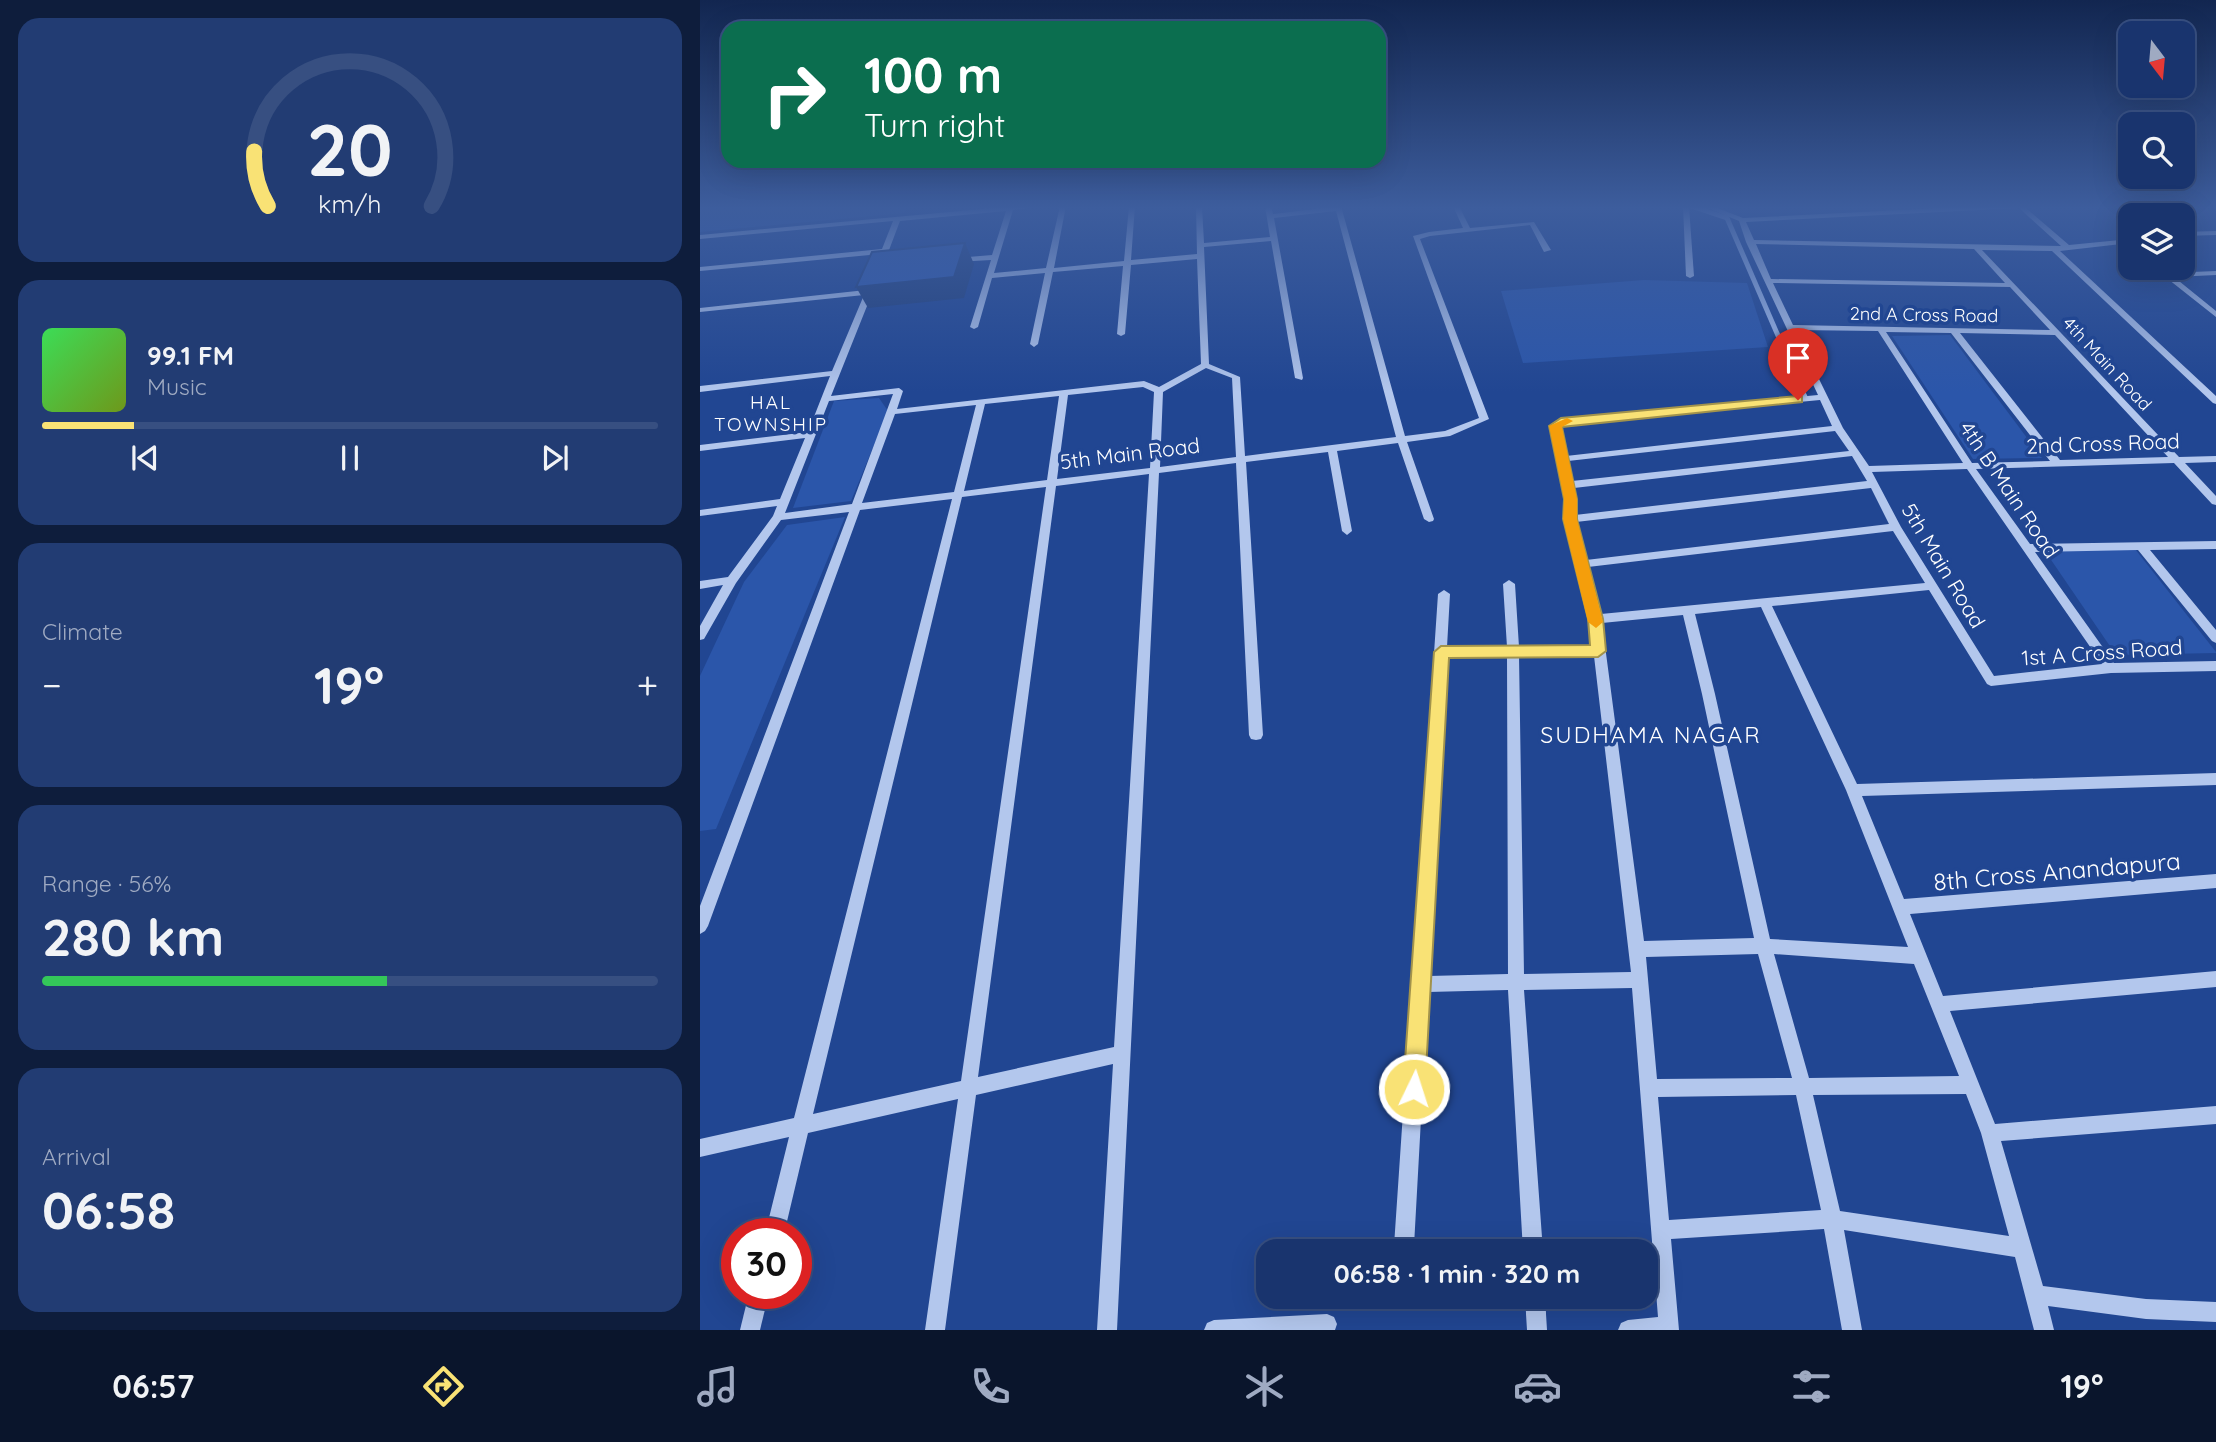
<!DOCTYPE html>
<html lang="en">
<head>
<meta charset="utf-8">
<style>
  :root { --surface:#19346e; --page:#223c73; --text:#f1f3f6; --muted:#9faac2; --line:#374f81; --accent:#f9e275 }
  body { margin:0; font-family:Quicksand,sans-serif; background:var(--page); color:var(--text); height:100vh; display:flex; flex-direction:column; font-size:26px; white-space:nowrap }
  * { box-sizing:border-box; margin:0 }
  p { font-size:23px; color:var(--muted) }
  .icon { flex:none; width:38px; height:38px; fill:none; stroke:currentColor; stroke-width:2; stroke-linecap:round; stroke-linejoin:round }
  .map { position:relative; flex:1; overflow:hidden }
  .panel { display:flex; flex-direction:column; gap:18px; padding:18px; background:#0e1d3c; width:700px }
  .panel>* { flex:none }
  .banner { position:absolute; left:21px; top:21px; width:665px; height:147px; border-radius:21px; box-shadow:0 7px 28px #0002,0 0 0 2px var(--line); background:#0b6e4f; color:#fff; overflow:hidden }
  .needle { width:46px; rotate:164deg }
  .tools { position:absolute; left:1418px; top:21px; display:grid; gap:14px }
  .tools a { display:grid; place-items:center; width:77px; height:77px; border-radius:14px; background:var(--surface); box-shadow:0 7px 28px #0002,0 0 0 2px var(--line); font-size:35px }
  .speed { position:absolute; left:21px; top:1218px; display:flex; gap:14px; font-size:35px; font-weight:700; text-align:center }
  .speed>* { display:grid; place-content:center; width:91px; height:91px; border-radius:50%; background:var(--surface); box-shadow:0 7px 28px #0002,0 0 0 2px var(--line); line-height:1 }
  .speed .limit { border:10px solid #d22; background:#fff; color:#111 }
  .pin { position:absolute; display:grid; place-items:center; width:60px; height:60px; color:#fff; margin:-72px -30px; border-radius:50% 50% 50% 0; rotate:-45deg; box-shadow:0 0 7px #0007 }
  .pin .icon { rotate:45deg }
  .me { position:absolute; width:77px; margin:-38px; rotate:4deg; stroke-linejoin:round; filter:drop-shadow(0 0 5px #0008) }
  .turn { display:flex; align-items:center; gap:24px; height:147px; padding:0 28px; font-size:32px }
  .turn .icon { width:91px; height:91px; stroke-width:2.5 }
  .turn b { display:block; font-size:49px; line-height:60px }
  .big { font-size:52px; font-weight:700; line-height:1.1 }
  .panel .tile { flex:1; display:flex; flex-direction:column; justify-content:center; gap:10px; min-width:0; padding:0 24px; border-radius:21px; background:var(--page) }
  .panel .dial { align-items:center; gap:0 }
  .dial svg { height:182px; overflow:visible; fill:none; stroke:var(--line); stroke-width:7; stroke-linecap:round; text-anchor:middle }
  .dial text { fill:var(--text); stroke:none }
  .song { display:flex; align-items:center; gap:21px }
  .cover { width:84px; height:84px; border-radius:10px; background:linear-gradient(135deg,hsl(130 70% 55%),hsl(80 70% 35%)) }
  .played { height:7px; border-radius:4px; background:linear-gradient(90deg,var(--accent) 15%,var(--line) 15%) }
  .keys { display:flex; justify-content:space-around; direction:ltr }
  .heat { display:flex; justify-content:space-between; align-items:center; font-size:38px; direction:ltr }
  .charge { height:10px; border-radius:5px; background:linear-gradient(90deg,#34c759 56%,var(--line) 0) }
  .trip { position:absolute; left:556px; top:1239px; width:402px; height:70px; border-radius:21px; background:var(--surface); box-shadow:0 7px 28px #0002,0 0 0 2px var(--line); font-weight:700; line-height:70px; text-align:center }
  .tabs { display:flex; height:112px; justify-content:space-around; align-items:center; background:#0a152c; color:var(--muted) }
  .tabs .icon { width:49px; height:49px }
  .tabs .selected { color:var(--accent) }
  .tabs b { font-size:32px; color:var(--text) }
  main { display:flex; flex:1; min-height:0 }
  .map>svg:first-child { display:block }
  .green { fill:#2b56aa }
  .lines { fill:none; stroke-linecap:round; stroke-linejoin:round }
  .stream-far1 { stroke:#a7c0ee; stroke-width:5 }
  .stream { stroke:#a7c0ee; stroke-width:6 }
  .minor { fill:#b3c7ed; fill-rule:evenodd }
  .shaded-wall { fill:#22407a }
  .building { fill:#315baf; stroke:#22407a; stroke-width:2 }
  .route { fill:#f9e275; stroke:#a2934c; stroke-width:2 }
  .slow { fill:#f59e0b }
  .labels { text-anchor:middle; stroke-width:7; stroke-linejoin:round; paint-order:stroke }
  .far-street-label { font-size:18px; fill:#fff; stroke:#214692 }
  .far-neighbourhood-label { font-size:19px; letter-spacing:2px; fill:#fff; stroke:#214692 }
  .street-label { font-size:21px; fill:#fff; stroke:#214692 }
  .neighbourhood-label { font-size:23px; letter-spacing:2px; fill:#fff; stroke:#214692 }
  .near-street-label { font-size:24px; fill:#fff; stroke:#214692 }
</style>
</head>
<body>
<main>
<section class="panel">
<div class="tile dial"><svg viewBox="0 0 100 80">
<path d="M14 69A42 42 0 1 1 86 69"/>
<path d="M14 69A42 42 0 0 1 8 45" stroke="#f9e275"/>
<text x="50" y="56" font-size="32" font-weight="700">20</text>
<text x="50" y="72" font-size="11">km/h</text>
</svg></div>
<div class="tile">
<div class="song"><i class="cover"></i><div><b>99.1 FM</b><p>Music</p></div></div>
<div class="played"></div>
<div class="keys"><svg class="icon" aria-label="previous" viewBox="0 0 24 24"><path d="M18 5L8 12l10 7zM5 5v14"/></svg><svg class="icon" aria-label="pause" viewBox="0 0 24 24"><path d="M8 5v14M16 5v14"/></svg><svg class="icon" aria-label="next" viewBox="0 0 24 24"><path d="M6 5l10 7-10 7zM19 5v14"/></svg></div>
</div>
<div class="tile"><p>Climate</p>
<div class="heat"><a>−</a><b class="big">19°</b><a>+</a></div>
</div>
<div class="tile"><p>Range · 56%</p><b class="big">280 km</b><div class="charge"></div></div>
<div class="tile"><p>Arrival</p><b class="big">06:58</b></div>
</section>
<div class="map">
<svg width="1516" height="1330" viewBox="0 0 1516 1330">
  <rect width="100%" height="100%" fill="#214692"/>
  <g class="green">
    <polygon points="0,206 208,206 204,213 0,232"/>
    <polygon points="944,280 1047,283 1068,347 823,363 801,291"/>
    <polygon points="1250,335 1342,458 1273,459 1192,336"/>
    <polygon points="179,398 188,411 151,501 93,508 134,401"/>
    <polygon points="145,517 16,829 0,831 0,676 44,582 87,525"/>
    <polygon points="1435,549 1516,652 1516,653 1416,655 1345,551"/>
  </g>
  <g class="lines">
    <polyline class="stream-far1" points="991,206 1027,218 1099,384"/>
    <polyline class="stream" points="1098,383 1105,398"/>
    <g class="minor">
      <path d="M315,206H342L313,210L294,273L346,268L360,206H366L354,268L424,261L429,206H435L431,260L497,254L496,206H502L504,243L570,237L565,206H571L573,214L641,206L705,436L745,431L779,418L713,236L729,232L763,228L753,206H759L770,228L834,222L851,250L844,252L830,225L730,236L720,239L789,419L750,436L707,442L734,519L733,521L729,522L724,519L698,443L637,451L652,531L647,535L642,531L628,452L546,462L563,735L561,739L556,740L551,739L549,735L536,463L459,473L417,1330H397L413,1064L276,1095L245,1330H225L258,1099L108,1133L84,1234H65L89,1137L0,1157V1139L94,1118L252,499L160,510L8,926L5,931L0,934V906L149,512L81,520L36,583L4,639L0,640V626L23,585L0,589V581L28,577L73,516L77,506L0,516V510L80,499L105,438L0,451V445L108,432L130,376L0,392V386L132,371L164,295L0,312V308L166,290L168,284H174L175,286L131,396L199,388L203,391L197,409L444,381L459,387L501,364L497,259L431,265L425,334L421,336L417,334L423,266L353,272L338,344L334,347L330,344L345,273L292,278L278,327L274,329L270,327L291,260L256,262L252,260L256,258L292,255L306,211L200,221L183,266L179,268L175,266L180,254L0,271V267L182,249L193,221L0,239V235ZM636,211L696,437L545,456L540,377L509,364L504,247L571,241L595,378L602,380L603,378L574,218ZM506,368L532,378L536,457L460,467L463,392ZM443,387L454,392L450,468L357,479L368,395ZM193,394L152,504L85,513L129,401ZM359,396L347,480L264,491L285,404ZM276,405L254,492L162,503L195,414ZM449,474L414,1047L278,1077L356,486ZM346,487L261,1081L113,1114L262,497Z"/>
      <polygon points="983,206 989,206 994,276 990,278 986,276"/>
      <path d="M1003,206H1012L1043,218L1281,206H1328L1326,208L1369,245L1430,239V243L1360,251L1516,396V404L1513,403L1352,251L1282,250L1479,457L1516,456V462L1485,463L1516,496V505L1512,504L1474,463L1276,469L1330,544L1516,541V549L1450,550L1516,630V643L1512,641L1438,550L1335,552L1414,663L1516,661V671L1411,673L1291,686L1287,684L1229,590L1072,606L1157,784L1516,773V785L1162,796L1204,899L1516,874V888L1210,914L1243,996L1516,971V987L1250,1011L1295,1124L1516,1106V1124L1301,1141L1343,1286L1446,1299L1516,1302V1322L1446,1319L1348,1306L1354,1330H1334L1315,1257L1144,1230L1162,1330H1142L1124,1229L971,1239L979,1330H918L921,1323L928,1320L958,1317L932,988L824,990L843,1251H823L808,990L728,992L714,1246L711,1251H697L694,1246L738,594L744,590L750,594L747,647H807L803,584L809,580L815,584L819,647L893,646L890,619L865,519L866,499L850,426L861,419L1118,395L1046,242L1039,221ZM1319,208L1361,246L1054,240L1046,222ZM1056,244L1274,249L1305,283L1071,279ZM1073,283L1310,287L1350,330L1093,325ZM1095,330L1178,331L1263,463L1169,466L1143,428ZM1186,332L1251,333L1350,461L1272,463ZM1260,333L1355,335L1468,457L1360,460ZM1120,400L1132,426L866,456L860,427L863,425ZM1135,431L1149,451L872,481L868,461ZM1152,456L1167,481L875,515L876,499L874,488ZM1267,469L1402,664L1294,676L1201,527L1172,472ZM1171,488L1189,524L886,560L876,522ZM1193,531L1225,583L901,614L888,567ZM1061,607L1146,790L1208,947L1070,939L1015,694L995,614ZM983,615L1002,694L1054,938L944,941L902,623ZM807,656L808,974L729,976L746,657ZM819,656H894L931,972L824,974ZM1058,954L1092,1078L957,1079L946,957ZM1074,954L1214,964L1259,1076L1109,1078ZM1266,1094L1281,1133L1309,1236L1140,1211L1113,1095ZM1096,1095L1121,1210L969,1220L958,1097Z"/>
      <polygon points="1516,231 1516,235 1482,236 1482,232"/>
      <polygon points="1454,268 1462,268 1468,273 1516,271 1516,275 1474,277 1516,311 1516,317"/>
      <polygon points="49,1293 69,1293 60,1330 40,1330"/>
      <polygon points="825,1297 845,1297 847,1330 827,1330"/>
      <polygon points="627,1314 634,1317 637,1324 635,1330 504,1330 507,1323 514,1320"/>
    </g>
  </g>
  <polygon class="shaded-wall" points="265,243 274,264 264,298 168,308 156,287"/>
  <polygon class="building" points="265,243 254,277 156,287 172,252"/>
  <linearGradient id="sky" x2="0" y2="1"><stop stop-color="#122650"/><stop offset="0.53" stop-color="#3d5d9d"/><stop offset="1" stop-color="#3d5d9d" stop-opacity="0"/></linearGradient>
  <rect width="1516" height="392" fill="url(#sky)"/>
  <polygon class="route" points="1098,396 1102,397 1102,402 862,427 877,499 877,519 903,619 906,651 898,657 749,658 725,1089 722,1097 714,1100 706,1097 703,1089 734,652 741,646 890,645 888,619 863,519 864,499 849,426 861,418"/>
  <polygon class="slow" points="867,418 873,421 862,427 877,499 877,519 903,622 896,628 888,622 863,519 864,499 849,426"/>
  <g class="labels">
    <g class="far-street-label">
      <text transform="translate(1224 315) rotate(1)" y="6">2nd A Cross Road</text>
      <text transform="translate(1407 364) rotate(47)" y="6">4th Main Road</text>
    </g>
    <g class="far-neighbourhood-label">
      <text x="71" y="409">HAL<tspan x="71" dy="22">TOWNSHIP</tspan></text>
    </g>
    <g class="street-label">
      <text transform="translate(1403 444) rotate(-2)" y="7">2nd Cross Road</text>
      <text transform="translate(430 454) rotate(-7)" y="7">5th Main Road</text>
      <text transform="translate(1309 490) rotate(56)" y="7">4th B Main Road</text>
      <text transform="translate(1243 566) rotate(59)" y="7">5th Main Road</text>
      <text transform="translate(1402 653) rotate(-4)" y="7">1st A Cross Road</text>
    </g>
    <g class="neighbourhood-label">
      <text x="951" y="743">SUDHAMA NAGAR</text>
    </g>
    <g class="near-street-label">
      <text transform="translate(1357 872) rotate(-5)" y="8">8th Cross Anandapura</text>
    </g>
  </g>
</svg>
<div class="tools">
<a><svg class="needle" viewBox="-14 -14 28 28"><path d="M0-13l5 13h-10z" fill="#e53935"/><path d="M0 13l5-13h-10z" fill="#9faac2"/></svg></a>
<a><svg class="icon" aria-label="search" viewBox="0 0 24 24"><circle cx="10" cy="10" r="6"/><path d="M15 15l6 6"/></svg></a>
<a><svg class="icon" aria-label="layers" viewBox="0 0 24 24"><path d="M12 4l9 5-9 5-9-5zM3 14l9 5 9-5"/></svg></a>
</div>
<div class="speed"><div class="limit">30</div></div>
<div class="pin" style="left:1098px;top:400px;background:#d93025"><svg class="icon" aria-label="arrive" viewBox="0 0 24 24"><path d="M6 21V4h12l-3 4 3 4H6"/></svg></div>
<svg class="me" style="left:714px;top:1089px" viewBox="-20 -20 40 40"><circle r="17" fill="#f9e275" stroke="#fff" stroke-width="3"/><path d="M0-11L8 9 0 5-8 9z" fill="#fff"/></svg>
<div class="trip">06:58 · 1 min · 320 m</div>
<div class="banner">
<div class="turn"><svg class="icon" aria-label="right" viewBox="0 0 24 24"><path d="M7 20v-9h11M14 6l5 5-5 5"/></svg><div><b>100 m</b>Turn right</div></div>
</div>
</div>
</main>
<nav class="tabs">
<b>06:57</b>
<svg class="icon selected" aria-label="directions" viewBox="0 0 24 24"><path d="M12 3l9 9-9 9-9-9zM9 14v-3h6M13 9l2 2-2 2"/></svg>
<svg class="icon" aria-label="music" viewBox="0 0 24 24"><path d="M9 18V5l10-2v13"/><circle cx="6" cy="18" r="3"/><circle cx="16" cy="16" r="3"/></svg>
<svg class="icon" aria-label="phone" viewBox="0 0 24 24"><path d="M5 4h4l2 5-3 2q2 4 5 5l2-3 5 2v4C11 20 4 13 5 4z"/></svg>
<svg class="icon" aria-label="climate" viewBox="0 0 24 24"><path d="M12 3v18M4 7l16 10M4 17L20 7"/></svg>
<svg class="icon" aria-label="car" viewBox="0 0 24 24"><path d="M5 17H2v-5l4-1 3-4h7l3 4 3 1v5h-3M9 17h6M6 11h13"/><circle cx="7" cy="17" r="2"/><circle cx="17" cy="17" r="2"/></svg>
<svg class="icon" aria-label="filters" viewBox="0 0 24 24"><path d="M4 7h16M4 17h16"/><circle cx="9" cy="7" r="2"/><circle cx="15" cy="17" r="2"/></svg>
<b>19°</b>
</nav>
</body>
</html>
